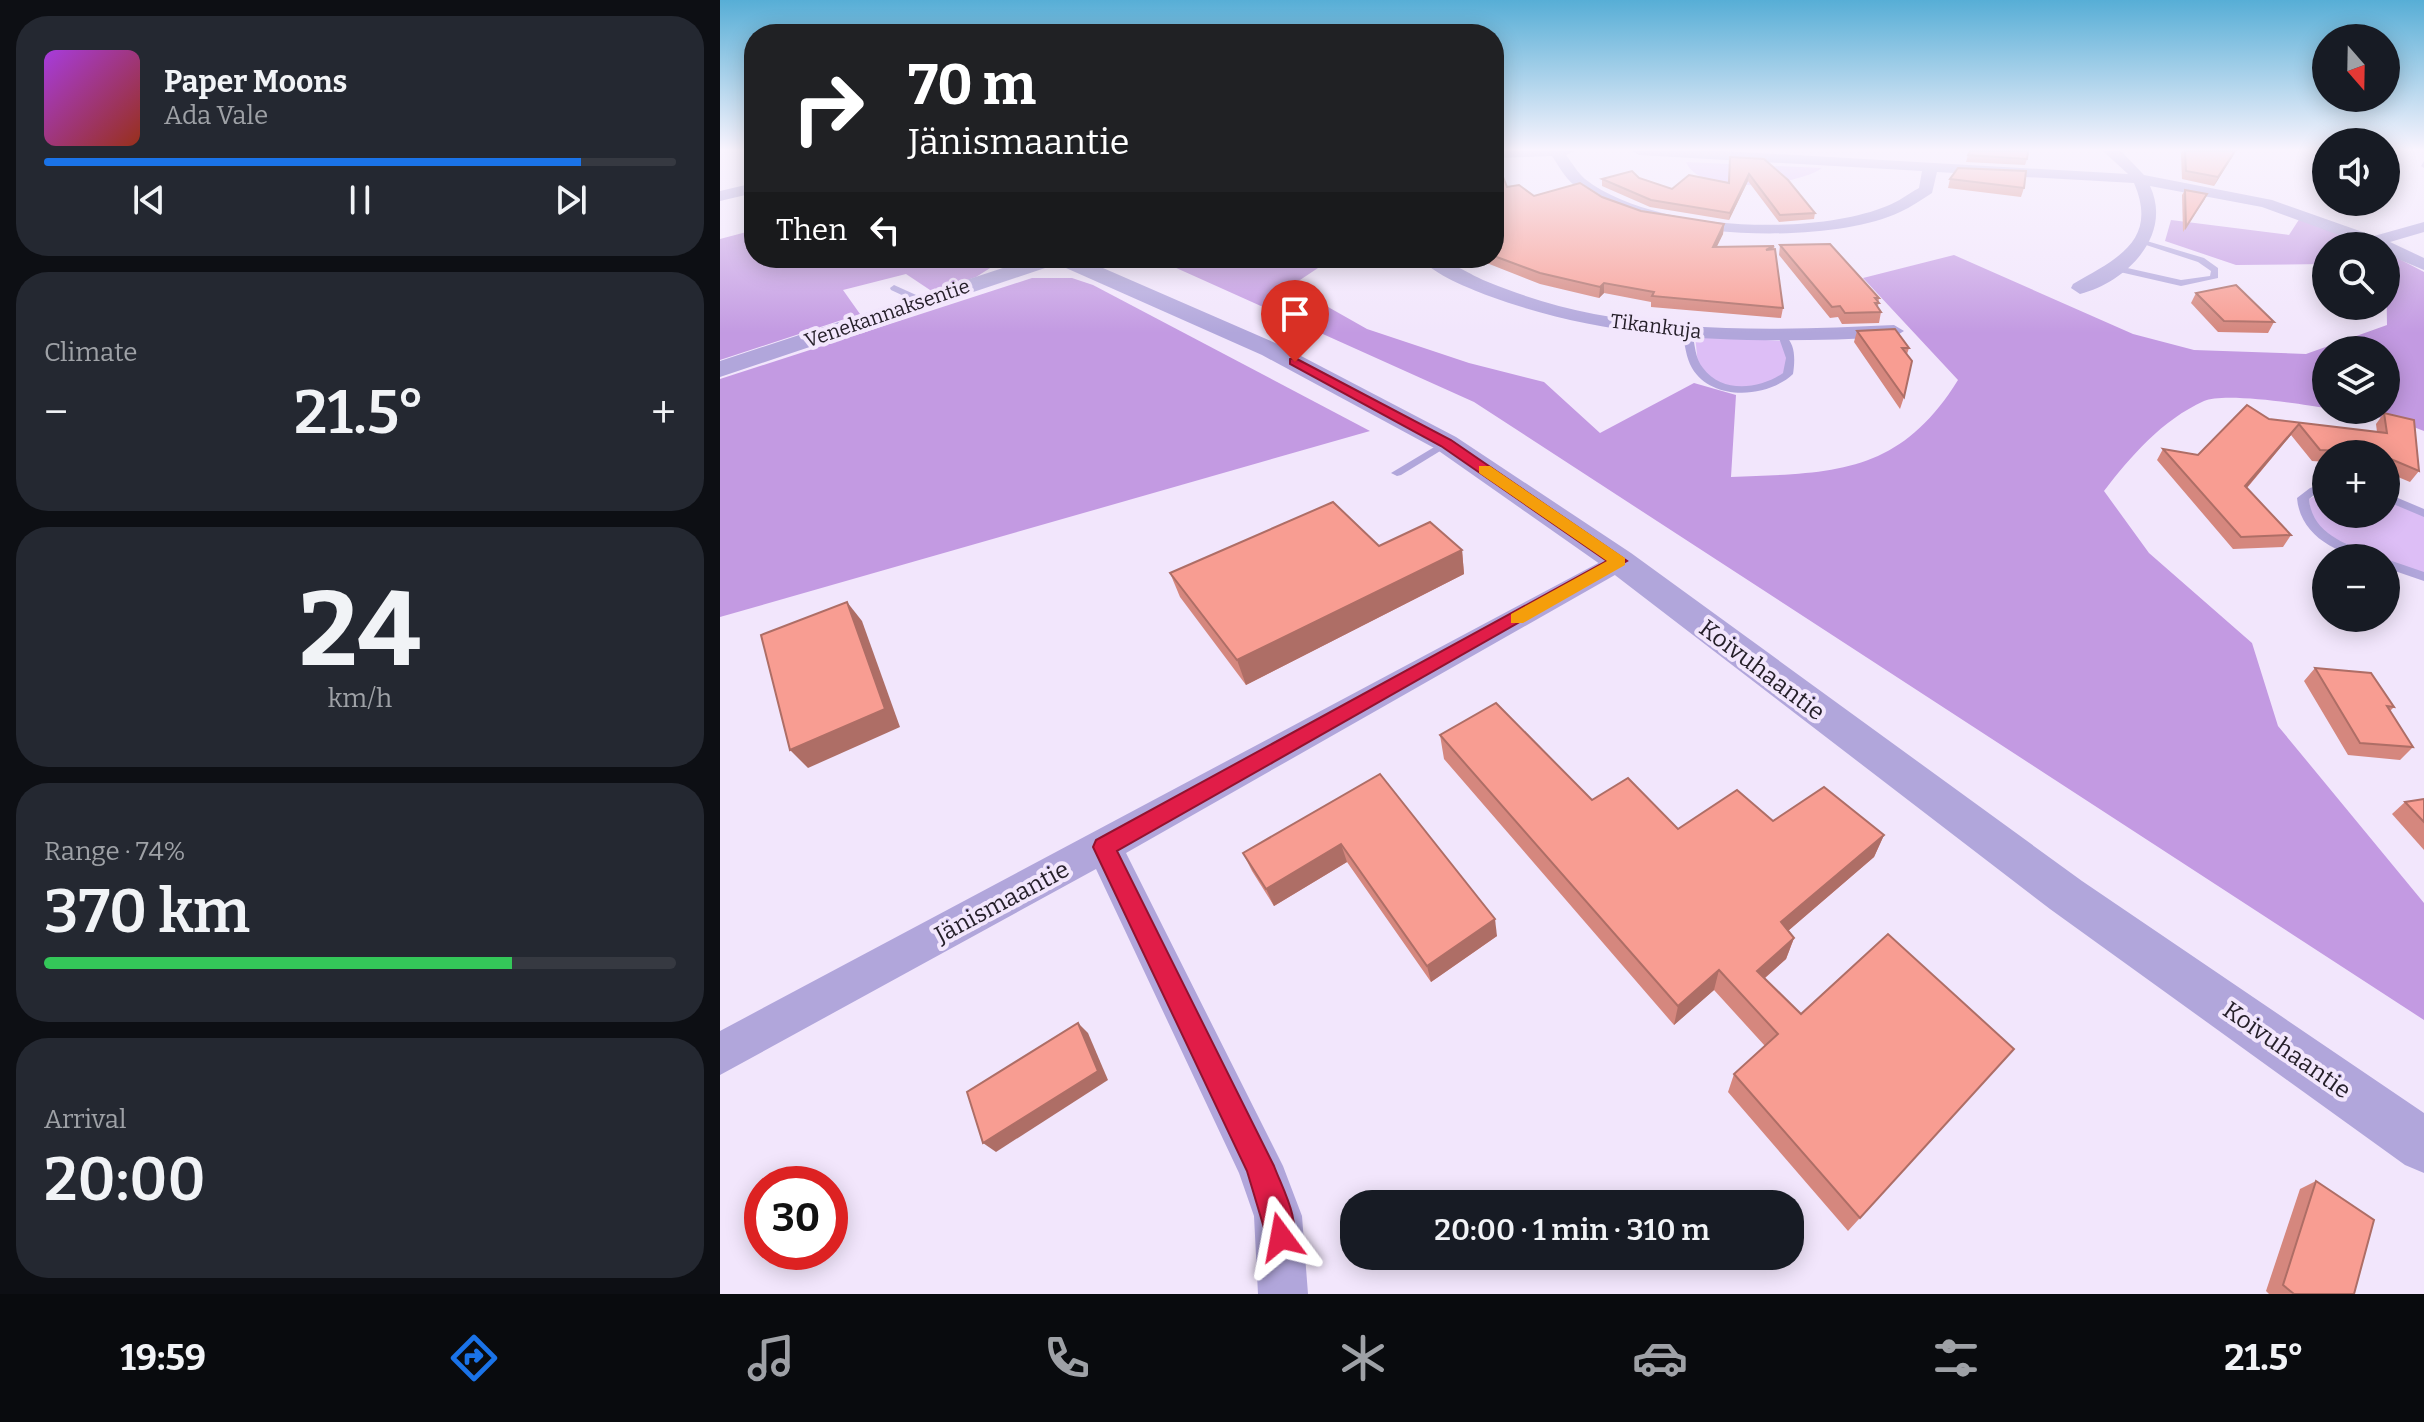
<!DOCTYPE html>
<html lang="en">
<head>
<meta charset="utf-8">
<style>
  :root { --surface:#171b24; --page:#242831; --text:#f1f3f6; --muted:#9ea1a6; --line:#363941; --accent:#1a73e8 }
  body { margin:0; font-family:Bitter,serif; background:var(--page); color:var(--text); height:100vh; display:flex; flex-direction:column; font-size:30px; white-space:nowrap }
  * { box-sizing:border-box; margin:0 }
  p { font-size:26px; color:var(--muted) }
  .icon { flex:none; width:44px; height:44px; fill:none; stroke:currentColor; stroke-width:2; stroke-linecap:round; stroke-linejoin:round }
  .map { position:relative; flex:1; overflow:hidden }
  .details { display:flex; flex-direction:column; gap:16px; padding:16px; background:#0d0f14; width:720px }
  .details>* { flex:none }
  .guide { position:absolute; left:24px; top:24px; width:760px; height:244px; border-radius:32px; box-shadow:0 4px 20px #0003; background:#202124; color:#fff; overflow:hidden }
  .needle { width:52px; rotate:160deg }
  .fabs { position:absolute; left:1592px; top:24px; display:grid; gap:16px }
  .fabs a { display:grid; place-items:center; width:88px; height:88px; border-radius:50%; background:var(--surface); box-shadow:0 4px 20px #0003; font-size:40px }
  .speed { position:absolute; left:24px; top:1166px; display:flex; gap:16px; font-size:40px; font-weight:700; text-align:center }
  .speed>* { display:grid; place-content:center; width:104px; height:104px; border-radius:50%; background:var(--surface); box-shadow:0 4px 20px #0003; line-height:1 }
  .speed .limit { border:12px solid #d22; background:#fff; color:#111 }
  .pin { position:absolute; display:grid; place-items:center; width:68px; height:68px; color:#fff; margin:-82px -34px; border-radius:50% 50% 50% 0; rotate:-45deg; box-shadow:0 0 8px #0007 }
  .pin .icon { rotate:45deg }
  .me { position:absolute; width:88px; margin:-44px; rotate:347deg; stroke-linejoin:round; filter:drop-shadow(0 0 6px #0008) }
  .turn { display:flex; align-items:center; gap:28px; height:168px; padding:0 32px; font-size:36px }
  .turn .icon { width:104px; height:104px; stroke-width:2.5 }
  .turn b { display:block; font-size:56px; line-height:68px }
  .then { display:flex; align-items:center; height:76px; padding:0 32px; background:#0003; gap:16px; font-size:30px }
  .big { font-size:60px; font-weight:600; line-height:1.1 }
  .details .card { flex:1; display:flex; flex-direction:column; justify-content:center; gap:12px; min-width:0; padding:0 28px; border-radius:32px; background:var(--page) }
  .details .dial { align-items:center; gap:0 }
  .dial b { font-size:104px; line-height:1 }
  .song { display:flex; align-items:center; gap:24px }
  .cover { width:96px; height:96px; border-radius:12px; background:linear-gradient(135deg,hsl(280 70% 55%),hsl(10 70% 35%)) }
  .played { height:8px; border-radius:4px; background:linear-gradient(90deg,var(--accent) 85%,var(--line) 85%) }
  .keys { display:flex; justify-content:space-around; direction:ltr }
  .heat { display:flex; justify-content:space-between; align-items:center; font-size:44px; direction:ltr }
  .charge { height:12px; border-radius:6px; background:linear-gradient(90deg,#34c759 74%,var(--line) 0) }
  .trip { position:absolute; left:620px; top:1190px; width:464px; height:80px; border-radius:32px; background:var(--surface); box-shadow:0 4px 20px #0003; font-weight:600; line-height:80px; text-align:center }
  .menu { display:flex; height:128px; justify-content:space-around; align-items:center; background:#090b0e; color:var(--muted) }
  .menu .icon { width:56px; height:56px }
  .menu .active { color:var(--accent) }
  .menu b { font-size:36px; color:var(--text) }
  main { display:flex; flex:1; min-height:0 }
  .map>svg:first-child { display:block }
  .green { fill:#ddbef6 }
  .forest { fill:#c39ae2 }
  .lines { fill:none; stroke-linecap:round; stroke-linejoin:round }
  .service { fill:#b1a6db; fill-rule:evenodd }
  .minor { fill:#b1a6db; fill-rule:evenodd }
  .tertiary { fill:#b1a6db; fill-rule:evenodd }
  .wall { fill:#d5877e }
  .shaded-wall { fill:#ae6e66 }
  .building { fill:#f89d92; stroke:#ae6e66; stroke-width:2 }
  .route { fill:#e11d48; stroke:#92132f; stroke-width:2 }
  .slow { fill:#f59e0b }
  .labels { text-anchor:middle; stroke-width:8; stroke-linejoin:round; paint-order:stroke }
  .far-street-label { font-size:20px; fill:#251f29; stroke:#f2e6fc }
  .street-label { font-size:24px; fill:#251f29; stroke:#f2e6fc }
</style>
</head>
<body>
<main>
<section class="details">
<div class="card">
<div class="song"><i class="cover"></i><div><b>Paper Moons</b><p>Ada Vale</p></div></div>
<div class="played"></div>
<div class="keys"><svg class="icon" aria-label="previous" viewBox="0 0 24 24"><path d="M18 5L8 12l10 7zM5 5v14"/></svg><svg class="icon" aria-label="pause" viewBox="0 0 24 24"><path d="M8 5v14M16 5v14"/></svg><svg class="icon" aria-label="next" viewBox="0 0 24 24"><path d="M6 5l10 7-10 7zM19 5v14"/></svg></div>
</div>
<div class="card"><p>Climate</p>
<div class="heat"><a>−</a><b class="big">21.5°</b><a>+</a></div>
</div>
<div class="card dial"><b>24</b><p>km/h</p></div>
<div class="card"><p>Range · 74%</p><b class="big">370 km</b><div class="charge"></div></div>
<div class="card"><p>Arrival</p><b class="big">20:00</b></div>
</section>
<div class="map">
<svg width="1704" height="1294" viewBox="0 0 1704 1294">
  <rect width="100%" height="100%" fill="#f2e6fc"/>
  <g class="green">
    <path d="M966,162L1102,168C1077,186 980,197 966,162Z"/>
    <path d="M975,335L1061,341L1069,365C1058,387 1020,394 999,382C991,379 985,371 978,365Z"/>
    <polygon points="1606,491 1606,514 1666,514 1666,499 1704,515 1704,575 1629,547 1605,533 1592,521 1589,499"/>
  </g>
  <g class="forest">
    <polygon points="1580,218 1654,246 1606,246 1606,264 1516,265 1445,241 1451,220 1569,235"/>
    <polygon points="34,230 34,258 286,258 256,277 213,292 186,274 123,290 140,314 0,360 0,239"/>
    <path d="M1666,252L1704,272V431L1678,421L1618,410H1666V350H1606V408C1582,404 1504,392 1484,401C1442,420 1411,456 1384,491L1429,553L1532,643L1558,726L1704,903V1020L754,402L434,258H601L607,262L571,286L647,329L749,363L824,382L880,433L974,383L1016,395L1011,477C1113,473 1179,475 1238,380L1143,278L1234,255L1413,334L1474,350L1586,354L1667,325Z"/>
    <polygon points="312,278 352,278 373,285 650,431 0,617 0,379"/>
  </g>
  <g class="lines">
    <g class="service">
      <polygon points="1704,161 1704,168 1701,166"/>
      <polygon points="1420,239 1484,258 1498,268 1498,278 1461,286 1391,270 1390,268 1394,265 1461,280 1490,276 1491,271 1478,262 1420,243"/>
      <polygon points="174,285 205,299 206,301 199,303 171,290 170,288"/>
      <path d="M967,329L972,332C975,344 975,359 983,368C1002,394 1040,389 1063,373L1066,358L1059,338L1064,335C1076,343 1075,361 1073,374C1048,398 992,402 972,368C966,358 965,344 962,332Z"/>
      <polygon points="726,440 730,441 730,445 681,475 677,476 671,473"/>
      <path d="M1606,483V491L1598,492L1589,499C1592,534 1627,545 1655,555L1657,558C1622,558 1580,537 1577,498L1590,488Z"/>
      <polygon points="1666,493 1704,509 1704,517 1666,501"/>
      <polygon points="1666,559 1704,572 1704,581 1666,568"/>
    </g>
    <g class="minor">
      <path d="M774,151H855L846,155C852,163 858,173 865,179C931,231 1092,237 1167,206C1178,202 1188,194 1199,188L1202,171L919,155L912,151H1005L1408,174L1383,151H1401L1424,175L1552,200L1654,236L1704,222V232L1670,242L1704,258V270L1666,254V246H1649L1542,207L1430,186C1453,235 1407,282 1360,294L1351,288L1353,284C1396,259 1439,241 1414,183L1217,172L1212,193C1201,200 1191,207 1180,212C1106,247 917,240 854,185C845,178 838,165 832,156L774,158Z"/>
      <polygon points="34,183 34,193 0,201 0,191"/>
      <path d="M700,258C730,258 741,271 768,282C802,296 838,307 874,314C972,333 1074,330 1174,325L1184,331L1174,337C1037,344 900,344 769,296C748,288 715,275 700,258Z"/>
      <polygon points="899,552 909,555 913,561 909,567 406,853 563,1166 582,1216 588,1294 538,1294 534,1216 519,1173 376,869 0,1075 0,1031"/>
    </g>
    <polygon class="tertiary" points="313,258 360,258 560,345 736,437 911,553 1362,881 1704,1113 1704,1173 1685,1165 1330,909 887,569 716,449 542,355 337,264 0,377 0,361"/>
  </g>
  <g class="wall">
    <polygon points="1462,151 1515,151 1494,186 1462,179 1461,154"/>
    <polygon points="1248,155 1307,159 1305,165 1246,162"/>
    <polygon points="1010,157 1095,213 1094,219 1059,222 1028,181 1009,220 930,207 882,186 882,179 919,178 952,189 1008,183"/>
    <polygon points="774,170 787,187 814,196 882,197 921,211 1004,224 1003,234 996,247 1054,246 1063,308 1061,318 931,307 931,302 884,293 879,298 820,284 754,258 774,258"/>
    <polygon points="1230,179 1304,188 1301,197 1228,188"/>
    <polygon points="1465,190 1485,199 1463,232 1462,195"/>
    <polygon points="1060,245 1159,298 1158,307 1161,312 1159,323 1122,324 1118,317 1110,318 1059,255"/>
    <polygon points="1476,293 1554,322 1548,333 1498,332 1471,303"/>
    <polygon points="1137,331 1189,348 1187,354 1184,397 1180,409 1134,342"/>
    <polygon points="1664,413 1699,471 1690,482 1666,472 1666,454 1606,454 1606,462 1592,461 1571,435 1527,488 1571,535 1563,547 1513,549 1437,460 1443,449 1478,455 1549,419 1657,432 1656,424"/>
    <polygon points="742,550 744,574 526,685 460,597 450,573"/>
    <polygon points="1595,668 1674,707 1670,711 1693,747 1680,760 1628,755 1584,681"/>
    <polygon points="720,735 872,800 958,829 1053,821 1164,835 1154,857 1068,931 1074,938 1066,959 1044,979 1081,1014 1294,1049 1128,1231 1008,1092 1014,1074 1045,1046 994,990 954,1025 724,759"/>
    <polygon points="660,774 777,936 711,982 627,862 554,906 532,871 523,853"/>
    <polygon points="1704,799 1704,850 1672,814 1685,802"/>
    <polygon points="1596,1181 1634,1294 1549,1294 1546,1291 1580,1189"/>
  </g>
  <g class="shaded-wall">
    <polygon points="1515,151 1513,156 1494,186 1498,177"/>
    <polygon points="1029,174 1028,181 1009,220 1010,213"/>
    <polygon points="1004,224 1003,234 992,257 993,247"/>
    <polygon points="884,283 884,293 879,298 880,287"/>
    <polygon points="1579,424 1571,435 1518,498 1525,486"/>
    <polygon points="742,550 744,574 526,685 517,660"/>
    <polygon points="127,602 142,621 180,727 88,768 70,750"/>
    <polygon points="1164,835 1154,857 1054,943 1061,922"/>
    <polygon points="621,844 627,862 554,906 546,889"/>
    <polygon points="775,919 777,936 711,982 707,966"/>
    <polygon points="1074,938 1066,959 1030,991 1037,971"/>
    <polygon points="999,970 994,990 954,1025 958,1006"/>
    <polygon points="358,1023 368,1033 388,1080 276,1152 263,1143"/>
  </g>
  <g class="building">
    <polygon points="1250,151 1308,151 1307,159 1248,155"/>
    <polygon points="1465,151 1515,151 1498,177 1466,171"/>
    <polygon points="1010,157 1044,159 1068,180 1095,213 1060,215 1029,174 1010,213 931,200 882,179 912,171 919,178 952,189 969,175 1009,183"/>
    <polygon points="1238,168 1306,171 1304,188 1230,179"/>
    <polygon points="780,169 787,187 799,185 814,196 860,183 882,197 921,211 1004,224 993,247 1054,246 1046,250 1055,249 1063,308 932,296 934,292 884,283 880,287 820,273 774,256 774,170"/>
    <polygon points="1465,190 1487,194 1466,227"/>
    <polygon points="1110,244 1159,298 1155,298 1159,303 1155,303 1161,312 1125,313 1120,306 1112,307 1060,245"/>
    <polygon points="1516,285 1554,322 1504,321 1476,293"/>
    <polygon points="1175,329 1189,348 1182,348 1192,361 1184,397 1137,331"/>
    <polygon points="1527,405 1549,419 1667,433 1664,413 1694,420 1699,471 1666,457 1666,454 1658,454 1637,445 1643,452 1600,450 1579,424 1525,486 1571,535 1521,537 1443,449 1478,455"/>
    <polygon points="613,502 659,546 710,522 742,550 517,660 450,573"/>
    <polygon points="127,602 165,709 70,750 41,635"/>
    <polygon points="1595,668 1651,673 1674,707 1667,706 1693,747 1640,743"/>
    <polygon points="776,703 872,800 908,778 958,829 1017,790 1053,821 1104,787 1164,835 1061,922 1074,938 1037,971 1081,1014 1168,934 1294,1049 1140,1218 1014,1074 1058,1034 999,970 958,1006 720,735"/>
    <polygon points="660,774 775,919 707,966 621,844 546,889 523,853"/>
    <polygon points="1704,799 1704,822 1685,802"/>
    <polygon points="358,1023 378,1071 263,1143 247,1092"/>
    <polygon points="1596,1181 1654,1220 1634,1294 1574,1294 1563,1285"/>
  </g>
  <linearGradient id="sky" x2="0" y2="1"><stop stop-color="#57aed6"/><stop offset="0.45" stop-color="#f9f4fe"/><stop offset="1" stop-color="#f9f4fe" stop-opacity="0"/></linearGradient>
  <rect width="1704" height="333" fill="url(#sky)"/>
  <path class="route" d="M575,358L731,440L907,561L397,851L554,1166C563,1190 582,1222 571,1248L561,1252L550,1248L527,1171L373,847L376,840L887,561L721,446L570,364V359Z"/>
  <polygon class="slow" points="759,466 770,466 905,558 905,565 803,623 791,623 791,614 887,561 759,473"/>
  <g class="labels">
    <g class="far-street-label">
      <text transform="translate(167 313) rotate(-19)" y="7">Venekannaksentie</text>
      <text transform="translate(936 326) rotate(7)" y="7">Tikankuja</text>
    </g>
    <g class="street-label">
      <text transform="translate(1042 670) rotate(37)" y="8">Koivuhaantie</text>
      <text transform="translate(282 902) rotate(-28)" y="8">Jänismaantie</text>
      <text transform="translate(1567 1050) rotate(35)" y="8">Koivuhaantie</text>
    </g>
  </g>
</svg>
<div class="fabs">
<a><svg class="needle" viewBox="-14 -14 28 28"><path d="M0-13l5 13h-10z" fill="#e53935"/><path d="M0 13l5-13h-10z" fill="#9ea1a6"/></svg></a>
<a><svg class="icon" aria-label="sound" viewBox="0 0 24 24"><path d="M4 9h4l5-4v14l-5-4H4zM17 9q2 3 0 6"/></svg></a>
<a><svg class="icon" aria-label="search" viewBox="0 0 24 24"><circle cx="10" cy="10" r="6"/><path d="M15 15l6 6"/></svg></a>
<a><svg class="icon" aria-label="layers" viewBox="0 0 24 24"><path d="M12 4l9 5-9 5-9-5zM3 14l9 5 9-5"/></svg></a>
<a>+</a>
<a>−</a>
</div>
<div class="speed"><div class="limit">30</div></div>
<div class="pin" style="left:575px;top:362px;background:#d93025"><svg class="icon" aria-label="arrive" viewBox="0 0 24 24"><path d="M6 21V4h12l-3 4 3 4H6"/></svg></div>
<svg class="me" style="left:561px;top:1237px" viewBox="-20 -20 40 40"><path d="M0-17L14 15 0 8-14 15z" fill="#e11d48" stroke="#fff" stroke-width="4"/></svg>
<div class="trip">20:00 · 1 min · 310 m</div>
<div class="guide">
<div class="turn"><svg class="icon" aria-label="right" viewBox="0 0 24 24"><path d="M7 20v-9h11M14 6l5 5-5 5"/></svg><div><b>70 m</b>Jänismaantie</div></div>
<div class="then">Then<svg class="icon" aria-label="left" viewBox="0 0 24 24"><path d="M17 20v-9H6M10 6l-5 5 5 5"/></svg></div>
</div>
</div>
</main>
<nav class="menu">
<b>19:59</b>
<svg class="icon active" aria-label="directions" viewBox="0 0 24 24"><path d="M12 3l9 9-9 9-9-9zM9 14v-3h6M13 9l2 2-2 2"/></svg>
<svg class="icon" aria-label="music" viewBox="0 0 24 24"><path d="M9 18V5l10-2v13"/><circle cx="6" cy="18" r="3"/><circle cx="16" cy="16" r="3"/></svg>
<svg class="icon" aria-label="phone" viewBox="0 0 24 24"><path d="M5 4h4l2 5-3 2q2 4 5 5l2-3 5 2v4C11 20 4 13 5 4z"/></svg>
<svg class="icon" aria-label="climate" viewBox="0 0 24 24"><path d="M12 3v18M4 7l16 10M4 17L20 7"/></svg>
<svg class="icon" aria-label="car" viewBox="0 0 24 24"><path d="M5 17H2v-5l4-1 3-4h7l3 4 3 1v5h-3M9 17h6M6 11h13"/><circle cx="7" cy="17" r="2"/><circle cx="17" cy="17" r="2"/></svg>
<svg class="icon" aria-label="filters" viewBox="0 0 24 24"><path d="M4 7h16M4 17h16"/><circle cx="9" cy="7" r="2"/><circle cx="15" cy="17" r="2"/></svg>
<b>21.5°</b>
</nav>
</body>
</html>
